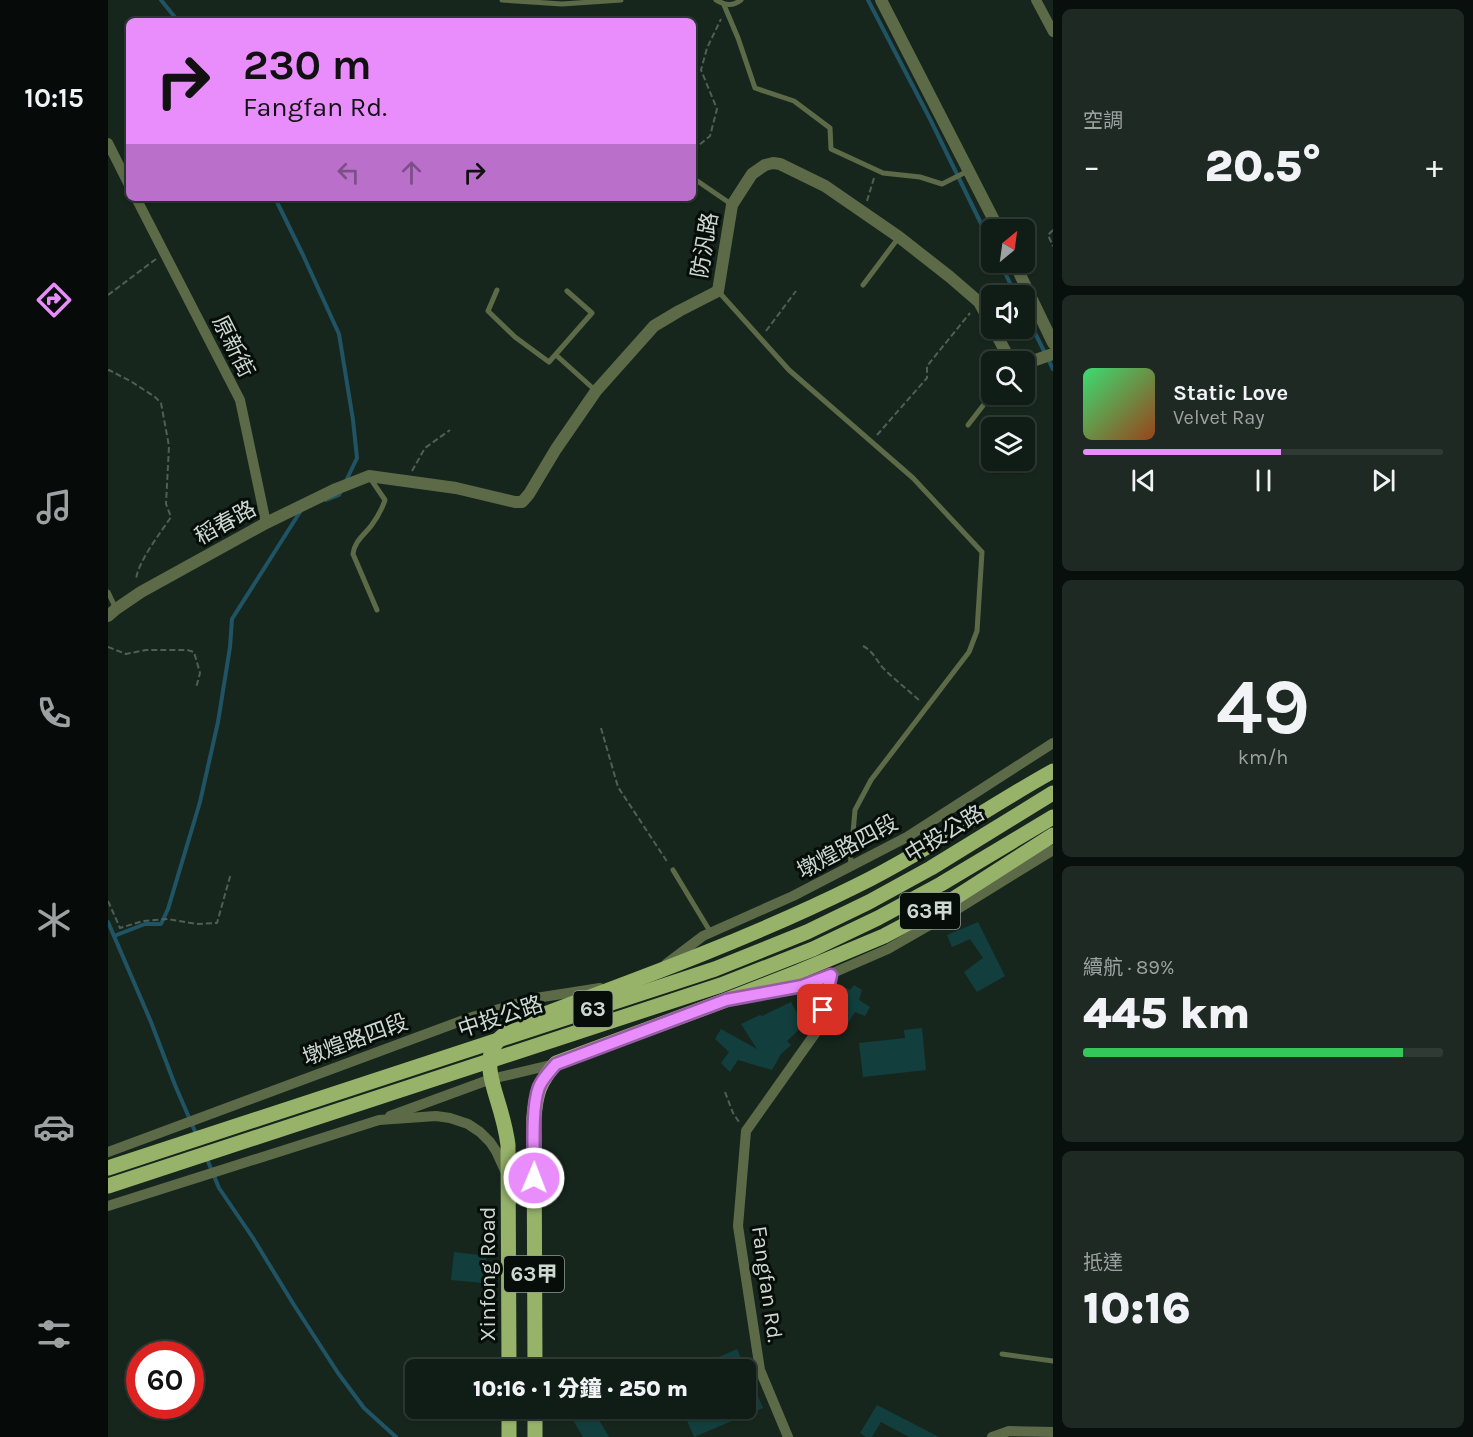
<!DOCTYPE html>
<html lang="zh-TW">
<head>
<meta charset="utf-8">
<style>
  :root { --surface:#101c16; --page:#1e2923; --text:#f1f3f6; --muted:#9ca1a1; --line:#303a35; --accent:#e98dfd }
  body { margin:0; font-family:Karla,"Noto Sans TC",sans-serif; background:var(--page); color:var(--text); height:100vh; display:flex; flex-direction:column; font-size:22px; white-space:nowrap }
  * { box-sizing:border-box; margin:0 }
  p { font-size:20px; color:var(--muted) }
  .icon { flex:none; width:33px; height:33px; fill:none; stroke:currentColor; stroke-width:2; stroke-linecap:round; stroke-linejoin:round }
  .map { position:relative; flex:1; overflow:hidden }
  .panel { display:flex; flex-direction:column; gap:9px; padding:9px; background:#090f0c; width:420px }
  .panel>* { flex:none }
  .top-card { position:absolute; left:18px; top:18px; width:570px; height:183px; border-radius:9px; box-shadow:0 2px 4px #0004,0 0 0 2px var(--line); background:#e98dfd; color:#111; overflow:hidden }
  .needle { width:39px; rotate:29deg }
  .controls { position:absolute; left:873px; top:219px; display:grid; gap:12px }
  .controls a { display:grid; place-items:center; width:54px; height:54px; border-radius:9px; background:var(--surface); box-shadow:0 2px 4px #0004,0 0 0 2px var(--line); font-size:30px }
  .speed { position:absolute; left:18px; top:1341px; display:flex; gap:12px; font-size:30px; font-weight:700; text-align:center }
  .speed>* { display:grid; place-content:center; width:78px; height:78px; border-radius:50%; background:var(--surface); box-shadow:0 2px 4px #0004,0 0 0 2px var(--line); line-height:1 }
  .speed .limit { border:9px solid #d22; background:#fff; color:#111 }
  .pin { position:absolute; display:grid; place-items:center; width:51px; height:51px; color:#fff; margin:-26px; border-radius:12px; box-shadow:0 3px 9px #0006 }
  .me { position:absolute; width:66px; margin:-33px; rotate:1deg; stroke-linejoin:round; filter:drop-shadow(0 0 4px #0008) }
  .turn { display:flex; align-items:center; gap:21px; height:126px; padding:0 18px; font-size:27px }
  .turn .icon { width:78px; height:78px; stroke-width:2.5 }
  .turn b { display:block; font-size:42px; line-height:51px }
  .lanes { display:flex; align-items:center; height:57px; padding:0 18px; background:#0003; justify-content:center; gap:30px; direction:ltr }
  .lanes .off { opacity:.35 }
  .big { font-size:45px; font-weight:800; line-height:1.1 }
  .panel .tile { flex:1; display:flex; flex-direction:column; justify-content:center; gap:9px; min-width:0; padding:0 21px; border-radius:9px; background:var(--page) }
  .panel .dial { align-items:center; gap:0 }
  .dial b { font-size:78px; line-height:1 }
  .song { display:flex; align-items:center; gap:18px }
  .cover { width:72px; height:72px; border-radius:9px; background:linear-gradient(135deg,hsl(140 70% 55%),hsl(20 70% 35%)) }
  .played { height:6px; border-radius:3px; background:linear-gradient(90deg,var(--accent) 55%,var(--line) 55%) }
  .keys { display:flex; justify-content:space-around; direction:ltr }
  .heat { display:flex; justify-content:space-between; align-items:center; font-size:33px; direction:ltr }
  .charge { height:9px; border-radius:4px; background:linear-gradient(90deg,#34c759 89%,var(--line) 0) }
  .trip { position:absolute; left:297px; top:1359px; width:351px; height:60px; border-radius:9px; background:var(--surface); box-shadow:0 2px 4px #0004,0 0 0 2px var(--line); font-weight:800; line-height:60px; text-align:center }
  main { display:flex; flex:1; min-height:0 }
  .menu { display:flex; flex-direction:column; width:108px; justify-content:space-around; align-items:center; background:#060b09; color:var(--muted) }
  .menu .icon { width:42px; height:42px }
  .menu .active { color:var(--accent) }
  .menu b { font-size:27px; color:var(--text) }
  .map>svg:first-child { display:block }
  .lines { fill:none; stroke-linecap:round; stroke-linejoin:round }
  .stream { stroke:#205465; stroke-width:4 }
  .building { fill:#123f3d }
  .path { stroke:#505e55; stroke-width:2; stroke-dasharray:6 3; stroke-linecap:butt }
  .service { stroke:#5d6a48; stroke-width:5 }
  .minor { stroke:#5d6a48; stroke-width:10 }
  .tertiary { stroke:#5d6a48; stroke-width:12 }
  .primary { stroke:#97b36a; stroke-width:15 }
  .primary-bridge { stroke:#97b36a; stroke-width:15 }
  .route-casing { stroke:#975ca4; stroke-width:15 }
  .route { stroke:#e98dfd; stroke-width:10 }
  .labels { text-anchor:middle; stroke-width:6; stroke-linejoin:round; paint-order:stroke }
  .shield { fill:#070d09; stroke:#929b95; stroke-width:1.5 }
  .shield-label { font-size:21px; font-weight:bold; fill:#ced8d1 }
  .street-label { font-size:22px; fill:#ced8d1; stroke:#070d09 }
</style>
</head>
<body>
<main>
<nav class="menu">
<b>10:15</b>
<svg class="icon active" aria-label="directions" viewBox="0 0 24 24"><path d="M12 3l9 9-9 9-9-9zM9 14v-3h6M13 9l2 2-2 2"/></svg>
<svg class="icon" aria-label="music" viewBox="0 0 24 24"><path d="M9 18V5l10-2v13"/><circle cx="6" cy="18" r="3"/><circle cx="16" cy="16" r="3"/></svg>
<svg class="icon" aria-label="phone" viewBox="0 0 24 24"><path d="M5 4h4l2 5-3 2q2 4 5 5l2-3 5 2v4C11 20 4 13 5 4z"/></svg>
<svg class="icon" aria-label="climate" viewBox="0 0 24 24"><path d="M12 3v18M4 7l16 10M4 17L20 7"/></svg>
<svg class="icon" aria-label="car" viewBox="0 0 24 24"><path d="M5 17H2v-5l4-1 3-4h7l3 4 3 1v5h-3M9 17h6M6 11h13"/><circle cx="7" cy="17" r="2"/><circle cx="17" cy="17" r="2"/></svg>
<svg class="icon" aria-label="filters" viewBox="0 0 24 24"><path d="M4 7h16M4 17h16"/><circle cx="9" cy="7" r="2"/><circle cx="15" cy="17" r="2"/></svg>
</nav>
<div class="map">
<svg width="945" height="1437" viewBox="0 0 945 1437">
  <rect width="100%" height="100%" fill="#16261d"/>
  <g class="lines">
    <g class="stream">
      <polyline points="53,0 70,21"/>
      <polyline points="760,0 822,119 884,246"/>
      <polyline points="167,198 195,255 231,334 245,420 249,458 238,481"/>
      <polyline points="892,262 908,296"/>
      <polyline points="916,311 945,369"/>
      <polyline points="218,500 231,495 233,491"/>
      <polyline points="0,922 43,1022 67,1085 89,1136"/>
      <polyline points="6,936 37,924 53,924 60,909 92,802 110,722 122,647 124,619 192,512"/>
      <polyline points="99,1159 111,1188 145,1238 186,1305 230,1373 256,1408 288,1437"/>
    </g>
  </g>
  <g class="building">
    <polygon points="870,922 897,976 869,992 856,972 875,958 862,939 844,947 839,935"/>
    <polygon points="733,985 742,990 746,985 754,990 751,1000 762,1007 757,1016 747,1012 740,1023 727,1016 735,1001 726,996"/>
    <polygon points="683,1002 696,1025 679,1041 683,1045 673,1054 664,1070 630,1060 622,1072 613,1063 621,1052 607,1039 613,1029 649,1049 633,1024 652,1015 654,1016"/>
    <polygon points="814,1028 818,1070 755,1077 751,1043 797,1038 796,1030"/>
    <polygon points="346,1252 379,1256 375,1283 343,1280"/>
    <polygon points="629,1349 655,1408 586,1437 577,1416 595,1408 638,1408 638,1370 582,1370"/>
    <polygon points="769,1405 831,1437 801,1437 773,1422 764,1437 758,1437 752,1433"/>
    <polygon points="473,1408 484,1408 501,1437 475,1437 462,1415"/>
  </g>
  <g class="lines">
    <g class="path">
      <polyline points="585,150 602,136 609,109 593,70 599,48 613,19"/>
      <polyline points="759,201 766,178"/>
      <polyline points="945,230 940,235 945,246"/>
      <polyline points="0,295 48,259"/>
      <polyline points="658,331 688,291"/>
      <path d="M0,371L1,370L24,382L47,397L53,403L61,446L58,504L63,517C53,532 29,563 28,580"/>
      <polyline points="769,435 819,378 819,366 862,313"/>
      <polyline points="304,471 317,448 342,430"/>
      <path d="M755,646C765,651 768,660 775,668C787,680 800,690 812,701"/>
      <polyline points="0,647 18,654 38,650 79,650 86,652 92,673 88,688"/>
      <polyline points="493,728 510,787 560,863"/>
      <polyline points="0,901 12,928 35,921 60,919 89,924 109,923 123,873"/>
      <polyline points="617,1092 625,1113 631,1122"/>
    </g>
    <g class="service">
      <polyline points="394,0 454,4 513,0"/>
      <path d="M608,0C617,5 624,7 633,0"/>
      <polyline points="616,5 630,38 647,88 686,101 722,128 723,149 775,173 812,177 834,184 860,171"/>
      <polyline points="585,178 623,204"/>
      <polyline points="755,285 791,237"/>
      <polyline points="389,290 380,311 407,337 441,362 484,313 459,291"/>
      <polyline points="610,291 681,370 805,478 874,552 869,631 861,652 763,780 747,810 742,867"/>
      <polyline points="448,355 488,391"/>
      <polyline points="860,425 884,394"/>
      <path d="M262,478L277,500C274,509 269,518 263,526C256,535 246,542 245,554L269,610"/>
      <polyline points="0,592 8,609"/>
      <polyline points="565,870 603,933"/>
      <polyline points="894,1354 945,1361"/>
    </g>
    <g class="minor">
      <polyline points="928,0 945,32"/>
      <polyline points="0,143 21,185"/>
      <polyline points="28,198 132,400 158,523"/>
      <polyline points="558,964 595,936 685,896 799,837 945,743"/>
      <polyline points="645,995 695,986 780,949 848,910 945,850"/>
      <polyline points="282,1116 383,1079 447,1064"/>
      <polyline points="0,1152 361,1018 428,998 492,988"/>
      <polyline points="0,1206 271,1120 328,1116 342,1118 360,1124 372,1132 382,1142 388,1151 398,1173"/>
      <polyline points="680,1437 652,1370 630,1226 638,1131 711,1028 723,975"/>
      <polyline points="884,1437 901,1431 945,1432"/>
    </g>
    <g class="tertiary">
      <polyline points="773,0 891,230"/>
      <polyline points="906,262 945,343"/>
      <polyline points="885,328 903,362"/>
      <polyline points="916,364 945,354"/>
      <polyline points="0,616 8,609 33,592 158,523 228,489 261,476 348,488 407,502 414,502 421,494 448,449 488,391 546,326 571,311 610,291 624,205 644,174 657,165 665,163 672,164 717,186 791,237 842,277 871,302 884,326"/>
    </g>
    <g class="primary">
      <path d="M401,1370L400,1145C398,1129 394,1115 389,1099C377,1060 376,1043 415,1022C528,980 641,939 748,886C817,852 878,808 945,771"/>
      <path d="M427,1370L426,1118C428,1093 431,1083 448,1063L618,1000L690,972L776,936L842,901L945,835"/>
      <polyline points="427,1408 427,1437"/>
      <polyline points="401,1437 401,1408"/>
    </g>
    <g class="primary-bridge">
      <polyline points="0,1168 607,969 699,932 761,902 823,868 945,793"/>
      <polyline points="0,1186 613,985 705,949 770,918 833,884 945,817"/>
    </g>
  </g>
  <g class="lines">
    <defs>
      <path id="route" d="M426,1178C426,1154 423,1108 431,1087C435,1078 442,1071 448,1064L618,1000L694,986L723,975L715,1010"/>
    </defs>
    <use href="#route" class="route-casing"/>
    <use href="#route" class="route"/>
  </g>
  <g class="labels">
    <g class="shield">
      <rect x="792" y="893" width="60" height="36" rx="4.5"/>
      <rect x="465.5" y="991" width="39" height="36" rx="4.5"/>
      <rect x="396" y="1256" width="60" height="36" rx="4.5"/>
    </g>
    <g class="shield-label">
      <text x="822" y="918">63甲</text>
      <text x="485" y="1016">63</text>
      <text x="426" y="1281">63甲</text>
    </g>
    <g class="street-label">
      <text transform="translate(596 245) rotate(-80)" y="8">防汎路</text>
      <text transform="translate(126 346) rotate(63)" y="8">原新街</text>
      <text transform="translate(117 522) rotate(-29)" y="8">稻春路</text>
      <text transform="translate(836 833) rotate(-31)" y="8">中投公路</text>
      <text transform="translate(739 846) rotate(-28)" y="8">墩煌路四段</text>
      <text transform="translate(392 1016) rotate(-18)" y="8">中投公路</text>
      <text transform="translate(247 1039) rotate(-20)" y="8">墩煌路四段</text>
      <text transform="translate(379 1274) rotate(-90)" y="8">Xinfong Road</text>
      <text transform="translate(660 1284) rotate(82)" y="8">Fangfan Rd.</text>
    </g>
  </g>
</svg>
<div class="controls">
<a><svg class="needle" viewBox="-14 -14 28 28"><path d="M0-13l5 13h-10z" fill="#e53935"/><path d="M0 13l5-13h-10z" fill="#9ca1a1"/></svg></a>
<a><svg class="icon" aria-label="sound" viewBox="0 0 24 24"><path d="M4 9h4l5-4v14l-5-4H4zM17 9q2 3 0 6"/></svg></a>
<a><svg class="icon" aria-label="search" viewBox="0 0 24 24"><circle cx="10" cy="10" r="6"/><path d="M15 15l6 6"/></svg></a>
<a><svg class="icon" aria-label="layers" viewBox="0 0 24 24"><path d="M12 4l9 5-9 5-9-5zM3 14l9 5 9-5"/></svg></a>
</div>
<div class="speed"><div class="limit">60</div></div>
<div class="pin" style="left:715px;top:1010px;background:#d93025"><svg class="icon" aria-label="arrive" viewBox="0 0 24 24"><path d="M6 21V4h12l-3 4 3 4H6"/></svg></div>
<svg class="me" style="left:426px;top:1178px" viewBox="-20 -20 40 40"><circle r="17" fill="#e98dfd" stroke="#fff" stroke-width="3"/><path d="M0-11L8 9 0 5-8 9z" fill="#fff"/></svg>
<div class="trip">10:16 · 1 分鐘 · 250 m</div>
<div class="top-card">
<div class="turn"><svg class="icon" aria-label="right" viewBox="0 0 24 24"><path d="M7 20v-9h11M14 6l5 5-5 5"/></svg><div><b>230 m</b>Fangfan Rd.</div></div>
<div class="lanes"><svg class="icon off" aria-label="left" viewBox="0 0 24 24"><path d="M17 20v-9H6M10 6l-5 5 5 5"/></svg><svg class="icon off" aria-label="ahead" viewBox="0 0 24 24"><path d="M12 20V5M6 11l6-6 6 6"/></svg><svg class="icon" aria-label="right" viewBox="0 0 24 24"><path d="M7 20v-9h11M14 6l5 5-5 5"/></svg></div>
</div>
</div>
<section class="panel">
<div class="tile"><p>空調</p>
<div class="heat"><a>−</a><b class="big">20.5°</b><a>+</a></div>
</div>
<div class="tile">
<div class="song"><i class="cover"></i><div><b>Static Love</b><p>Velvet Ray</p></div></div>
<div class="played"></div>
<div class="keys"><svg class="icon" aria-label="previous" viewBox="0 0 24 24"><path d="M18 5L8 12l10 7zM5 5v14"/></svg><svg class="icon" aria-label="pause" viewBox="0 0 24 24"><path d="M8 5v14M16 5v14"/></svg><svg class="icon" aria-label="next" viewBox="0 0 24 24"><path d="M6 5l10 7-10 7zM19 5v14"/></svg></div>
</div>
<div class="tile dial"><b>49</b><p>km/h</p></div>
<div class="tile"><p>續航 · 89%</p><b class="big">445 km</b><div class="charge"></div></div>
<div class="tile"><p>抵達</p><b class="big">10:16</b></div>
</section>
</main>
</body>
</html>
